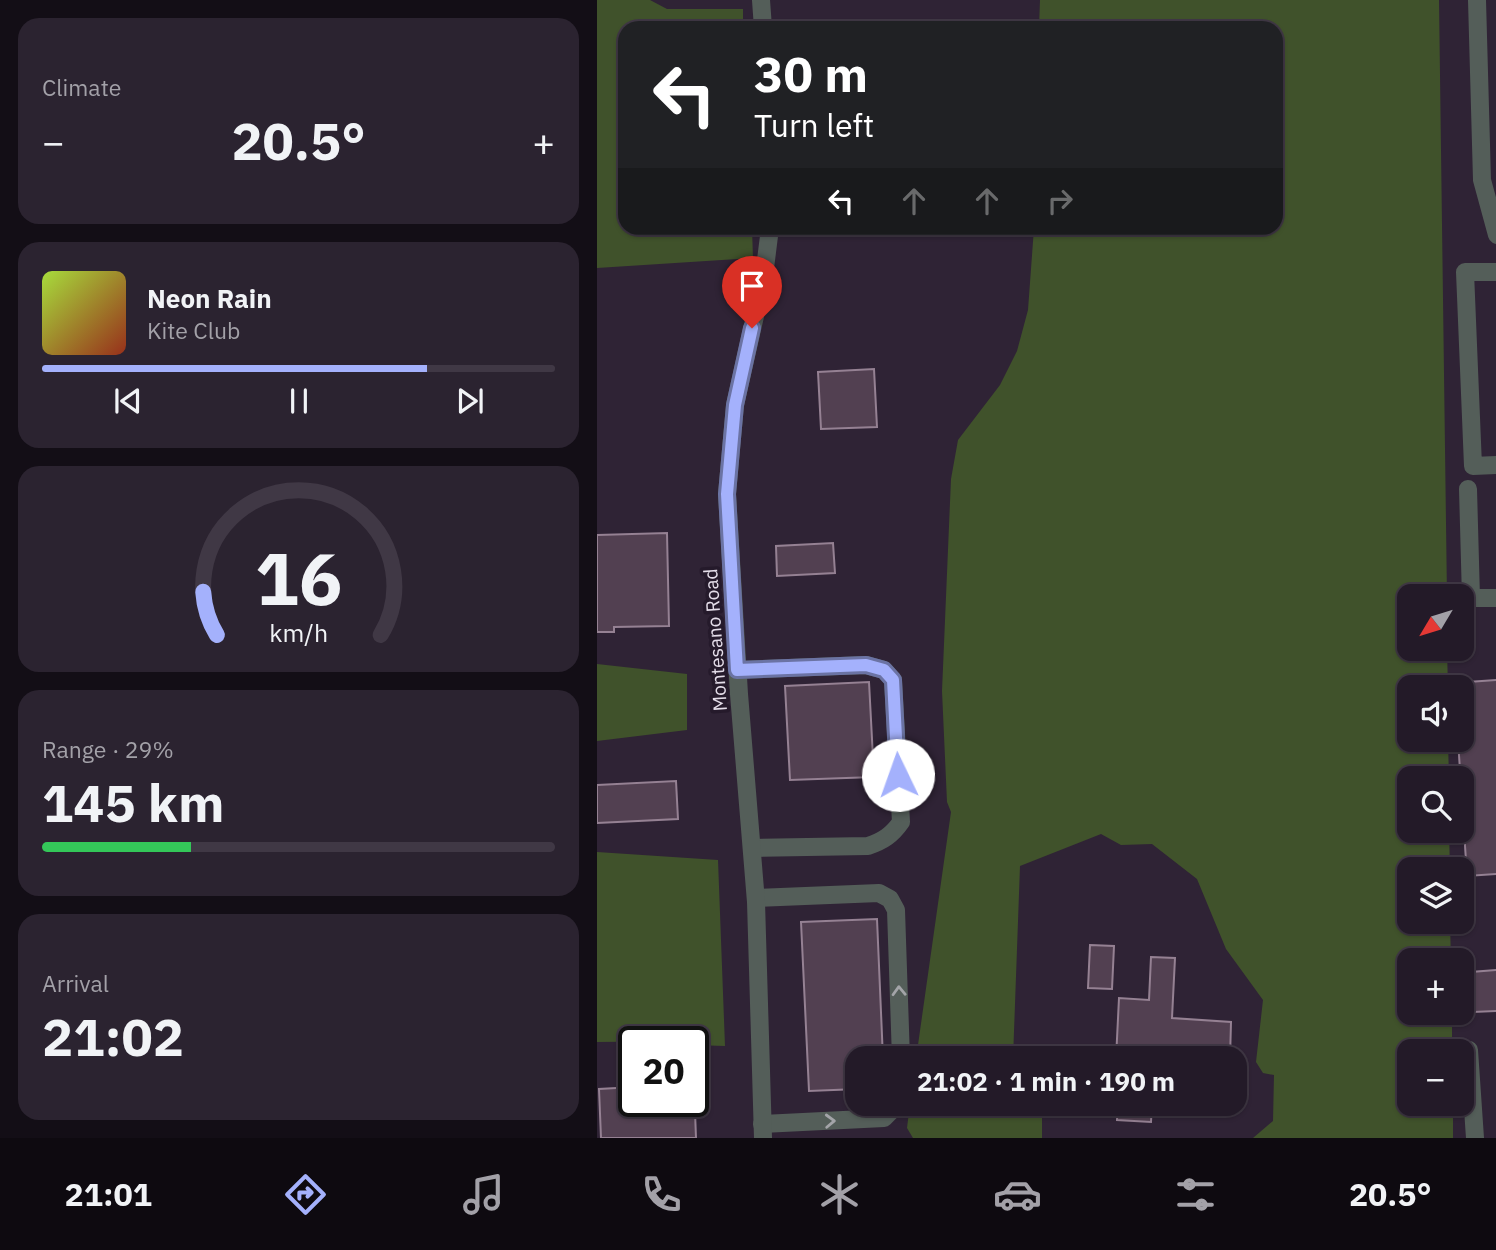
<!DOCTYPE html>
<html lang="en">
<head>
<meta charset="utf-8">
<style>
  :root { --surface:#231a28; --page:#2b2330; --text:#f1f3f6; --muted:#a3a1a8; --line:#403845; --accent:#a4b1fc }
  body { margin:0; font-family:"IBM Plex Sans",sans-serif; background:var(--page); color:var(--text); height:100vh; display:flex; flex-direction:column; font-size:26px; white-space:nowrap }
  * { box-sizing:border-box; margin:0 }
  p { font-size:23px; color:var(--muted) }
  .icon { flex:none; width:38px; height:38px; fill:none; stroke:currentColor; stroke-width:2; stroke-linecap:round; stroke-linejoin:round }
  .map { position:relative; flex:1; overflow:hidden }
  .drawer { display:flex; flex-direction:column; gap:18px; padding:18px; background:#130e16; width:597px }
  .drawer>* { flex:none }
  .hud { position:absolute; left:21px; top:21px; width:665px; height:214px; border-radius:21px; box-shadow:0 2px 5px #0004,0 0 0 2px var(--line); background:#202124; color:#fff; overflow:hidden }
  .needle { width:46px; rotate:232deg }
  .buttons { position:absolute; left:800px; top:584px; display:grid; gap:14px }
  .buttons a { display:grid; place-items:center; width:77px; height:77px; border-radius:14px; background:var(--surface); box-shadow:0 2px 5px #0004,0 0 0 2px var(--line); font-size:35px }
  .speed { position:absolute; left:21px; top:1026px; display:flex; gap:14px; font-size:35px; font-weight:700; text-align:center }
  .speed>* { display:grid; place-content:center; width:91px; height:91px; border-radius:50%; background:var(--surface); box-shadow:0 2px 5px #0004,0 0 0 2px var(--line); line-height:1 }
  .speed .limit { border:4px solid #111; border-radius:10px; background:#fff; color:#111 }
  .pin { position:absolute; display:grid; place-items:center; width:60px; height:60px; color:#fff; margin:-72px -30px; border-radius:50% 50% 50% 0; rotate:-45deg; box-shadow:0 0 7px #0007 }
  .pin .icon { rotate:45deg }
  .me { position:absolute; width:77px; margin:-38px; rotate:357deg; stroke-linejoin:round; filter:drop-shadow(0 0 5px #0008) }
  .turn { display:flex; align-items:center; gap:24px; height:147px; padding:0 21px; font-size:32px }
  .turn .icon { width:91px; height:91px; stroke-width:2.5 }
  .turn b { display:block; font-size:49px; line-height:60px }
  .lanes { display:flex; align-items:center; height:66px; padding:0 21px; background:#0003; justify-content:center; gap:35px; direction:ltr }
  .lanes .off { opacity:.35 }
  .big { font-size:52px; font-weight:800; line-height:1.1 }
  .drawer .widget { flex:1; display:flex; flex-direction:column; justify-content:center; gap:10px; min-width:0; padding:0 24px; border-radius:21px; background:var(--page) }
  .drawer .dial { align-items:center; gap:0 }
  .dial svg { height:182px; overflow:visible; fill:none; stroke:var(--line); stroke-width:7; stroke-linecap:round; text-anchor:middle }
  .dial text { fill:var(--text); stroke:none }
  .song { display:flex; align-items:center; gap:21px }
  .cover { width:84px; height:84px; border-radius:10px; background:linear-gradient(135deg,hsl(80 70% 55%),hsl(10 70% 35%)) }
  .played { height:7px; border-radius:4px; background:linear-gradient(90deg,var(--accent) 75%,var(--line) 75%) }
  .keys { display:flex; justify-content:space-around; direction:ltr }
  .heat { display:flex; justify-content:space-between; align-items:center; font-size:38px; direction:ltr }
  .charge { height:10px; border-radius:5px; background:linear-gradient(90deg,#34c759 29%,var(--line) 0) }
  .trip { position:absolute; left:248px; top:1046px; width:402px; height:70px; border-radius:21px; background:var(--surface); box-shadow:0 2px 5px #0004,0 0 0 2px var(--line); font-weight:800; line-height:70px; text-align:center }
  .tab-bar { display:flex; height:112px; justify-content:space-around; align-items:center; background:#0e0a10; color:var(--muted) }
  .tab-bar .icon { width:49px; height:49px }
  .tab-bar .selected { color:var(--accent) }
  .tab-bar b { font-size:32px; color:var(--text) }
  main { display:flex; flex:1; min-height:0 }
  .map>svg:first-child { display:block }
  .green { fill:#40522b }
  .building { fill:#524051; stroke:#958193; stroke-width:2 }
  .lines { fill:none; stroke-linecap:round; stroke-linejoin:round }
  .minor { stroke:#545e59; stroke-width:18 }
  .oneway { stroke:#a3a4a8 }
  .route-casing { stroke:#6b73a4; stroke-width:18 }
  .route { stroke:#a4b1fc; stroke-width:12 }
  .labels { text-anchor:middle; stroke-width:7; stroke-linejoin:round; paint-order:stroke }
  .street-label { font-size:19px; fill:#e4dde9; stroke:#251a2b }
</style>
</head>
<body>
<main>
<section class="drawer">
<div class="widget"><p>Climate</p>
<div class="heat"><a>−</a><b class="big">20.5°</b><a>+</a></div>
</div>
<div class="widget">
<div class="song"><i class="cover"></i><div><b>Neon Rain</b><p>Kite Club</p></div></div>
<div class="played"></div>
<div class="keys"><svg class="icon" aria-label="previous" viewBox="0 0 24 24"><path d="M18 5L8 12l10 7zM5 5v14"/></svg><svg class="icon" aria-label="pause" viewBox="0 0 24 24"><path d="M8 5v14M16 5v14"/></svg><svg class="icon" aria-label="next" viewBox="0 0 24 24"><path d="M6 5l10 7-10 7zM19 5v14"/></svg></div>
</div>
<div class="widget dial"><svg viewBox="0 0 100 80">
<path d="M14 69A42 42 0 1 1 86 69"/>
<path d="M14 69A42 42 0 0 1 8 50" stroke="#a4b1fc"/>
<text x="50" y="56" font-size="32" font-weight="700">16</text>
<text x="50" y="72" font-size="11">km/h</text>
</svg></div>
<div class="widget"><p>Range · 29%</p><b class="big">145 km</b><div class="charge"></div></div>
<div class="widget"><p>Arrival</p><b class="big">21:02</b></div>
</section>
<div class="map">
<svg width="900" height="1138" viewBox="0 0 900 1138">
  <rect width="100%" height="100%" fill="#2f2335"/>
  <g class="green">
    <polygon points="0,0 53,0 70,9 146,9 146,28 28,28 28,228 155,228 156,258 0,268"/>
    <polygon points="443,0 842,0 850,597 812,597 812,649 850,649 851,688 812,688 812,740 851,740 852,779 812,779 812,831 852,831 853,870 812,870 812,922 853,922 854,961 812,961 812,1013 855,1013 855,1052 812,1052 812,1104 856,1104 856,1138 656,1138 676,1121 677,1075 666,1073 659,1062 666,1000 629,949 600,879 555,844 524,845 504,834 423,866 416,1059 319,1059 354,812 350,802 345,691 354,479 361,440 403,385 420,351 431,310 437,228 679,228 679,28 442,28"/>
    <polygon points="0,664 90,674 90,730 0,741"/>
    <polygon points="0,852 121,860 128,1046 96,1045 96,1041 0,1042"/>
    <polygon points="313,1104 445,1104 445,1138 316,1138 310,1128"/>
  </g>
  <g class="building">
    <polygon points="277,369 280,427 224,429 221,372"/>
    <polygon points="70,533 72,626 17,627 17,632 0,632 0,535"/>
    <polygon points="236,543 238,573 180,576 179,546"/>
    <polygon points="900,680 900,874 870,876 861,740 864,740 864,688 857,688 857,683"/>
    <polygon points="272,682 277,777 193,780 188,686"/>
    <polygon points="79,781 81,819 0,823 0,785"/>
    <polygon points="280,919 286,1059 261,1059 261,1089 212,1091 204,922"/>
    <polygon points="493,945 517,946 515,989 491,988"/>
    <polygon points="554,957 578,958 575,1018 634,1022 633,1059 519,1059 522,998 552,1000"/>
    <polygon points="900,970 900,1011 876,1012 874,972"/>
    <polygon points="97,1085 99,1138 4,1138 2,1089 37,1087 37,1101 96,1101"/>
    <polygon points="521,1104 555,1104 554,1122 520,1120"/>
    <polygon points="568,1104 630,1104 630,1108"/>
  </g>
  <g class="lines">
    <g class="minor">
      <polyline points="164,0 166,28"/>
      <polyline points="880,0 885,180 900,235"/>
      <polyline points="900,272 868,272 876,466 900,465"/>
      <polyline points="871,489 874,598 900,598"/>
      <path d="M140,670L269,665L287,670L296,680L304,822C295,835 286,841 271,846L155,848"/>
      <polyline points="159,898 282,893 293,899 299,910 304,1059"/>
      <polyline points="872,1050 878,1138"/>
      <polyline points="165,1124 287,1118 301,1104"/>
      <polyline points="166,1138 159,902 142,694 130,494 138,405 167,276 173,228"/>
    </g>
  </g>
  <defs><path id="oneway-chevron" d="M-2-3.5L2.5 0L-2 3.5" fill="none" stroke-width="1.6" stroke-linecap="round" stroke-linejoin="round" transform="scale(1.75)"/></defs>
  <g class="oneway">
    <use href="#oneway-chevron" transform="translate(302 991) rotate(-92)"/>
    <use href="#oneway-chevron" transform="translate(233 1121) rotate(-2)"/>
  </g>
  <g class="lines">
    <defs>
      <polyline id="route" points="155,328 138,405 130,494 140,670 269,665 287,670 296,680 301,775"/>
    </defs>
    <use href="#route" class="route-casing"/>
    <use href="#route" class="route"/>
  </g>
  <g class="labels">
    <g class="street-label">
      <text transform="translate(118 640) rotate(-94)" y="7">Montesano Road</text>
    </g>
  </g>
</svg>
<div class="buttons">
<a><svg class="needle" viewBox="-14 -14 28 28"><path d="M0-13l5 13h-10z" fill="#e53935"/><path d="M0 13l5-13h-10z" fill="#a3a1a8"/></svg></a>
<a><svg class="icon" aria-label="sound" viewBox="0 0 24 24"><path d="M4 9h4l5-4v14l-5-4H4zM17 9q2 3 0 6"/></svg></a>
<a><svg class="icon" aria-label="search" viewBox="0 0 24 24"><circle cx="10" cy="10" r="6"/><path d="M15 15l6 6"/></svg></a>
<a><svg class="icon" aria-label="layers" viewBox="0 0 24 24"><path d="M12 4l9 5-9 5-9-5zM3 14l9 5 9-5"/></svg></a>
<a>+</a>
<a>−</a>
</div>
<div class="speed"><div class="limit">20</div></div>
<div class="pin" style="left:155px;top:328px;background:#d93025"><svg class="icon" aria-label="arrive" viewBox="0 0 24 24"><path d="M6 21V4h12l-3 4 3 4H6"/></svg></div>
<svg class="me" style="left:301px;top:775px" viewBox="-20 -20 40 40"><circle r="19" fill="#fff"/><path d="M0-13L10 11 0 6-10 11z" fill="#a4b1fc"/></svg>
<div class="trip">21:02 · 1 min · 190 m</div>
<div class="hud">
<div class="turn"><svg class="icon" aria-label="left" viewBox="0 0 24 24"><path d="M17 20v-9H6M10 6l-5 5 5 5"/></svg><div><b>30 m</b>Turn left</div></div>
<div class="lanes"><svg class="icon" aria-label="left" viewBox="0 0 24 24"><path d="M17 20v-9H6M10 6l-5 5 5 5"/></svg><svg class="icon off" aria-label="ahead" viewBox="0 0 24 24"><path d="M12 20V5M6 11l6-6 6 6"/></svg><svg class="icon off" aria-label="ahead" viewBox="0 0 24 24"><path d="M12 20V5M6 11l6-6 6 6"/></svg><svg class="icon off" aria-label="right" viewBox="0 0 24 24"><path d="M7 20v-9h11M14 6l5 5-5 5"/></svg></div>
</div>
</div>
</main>
<nav class="tab-bar">
<b>21:01</b>
<svg class="icon selected" aria-label="directions" viewBox="0 0 24 24"><path d="M12 3l9 9-9 9-9-9zM9 14v-3h6M13 9l2 2-2 2"/></svg>
<svg class="icon" aria-label="music" viewBox="0 0 24 24"><path d="M9 18V5l10-2v13"/><circle cx="6" cy="18" r="3"/><circle cx="16" cy="16" r="3"/></svg>
<svg class="icon" aria-label="phone" viewBox="0 0 24 24"><path d="M5 4h4l2 5-3 2q2 4 5 5l2-3 5 2v4C11 20 4 13 5 4z"/></svg>
<svg class="icon" aria-label="climate" viewBox="0 0 24 24"><path d="M12 3v18M4 7l16 10M4 17L20 7"/></svg>
<svg class="icon" aria-label="car" viewBox="0 0 24 24"><path d="M5 17H2v-5l4-1 3-4h7l3 4 3 1v5h-3M9 17h6M6 11h13"/><circle cx="7" cy="17" r="2"/><circle cx="17" cy="17" r="2"/></svg>
<svg class="icon" aria-label="filters" viewBox="0 0 24 24"><path d="M4 7h16M4 17h16"/><circle cx="9" cy="7" r="2"/><circle cx="15" cy="17" r="2"/></svg>
<b>20.5°</b>
</nav>
</body>
</html>
